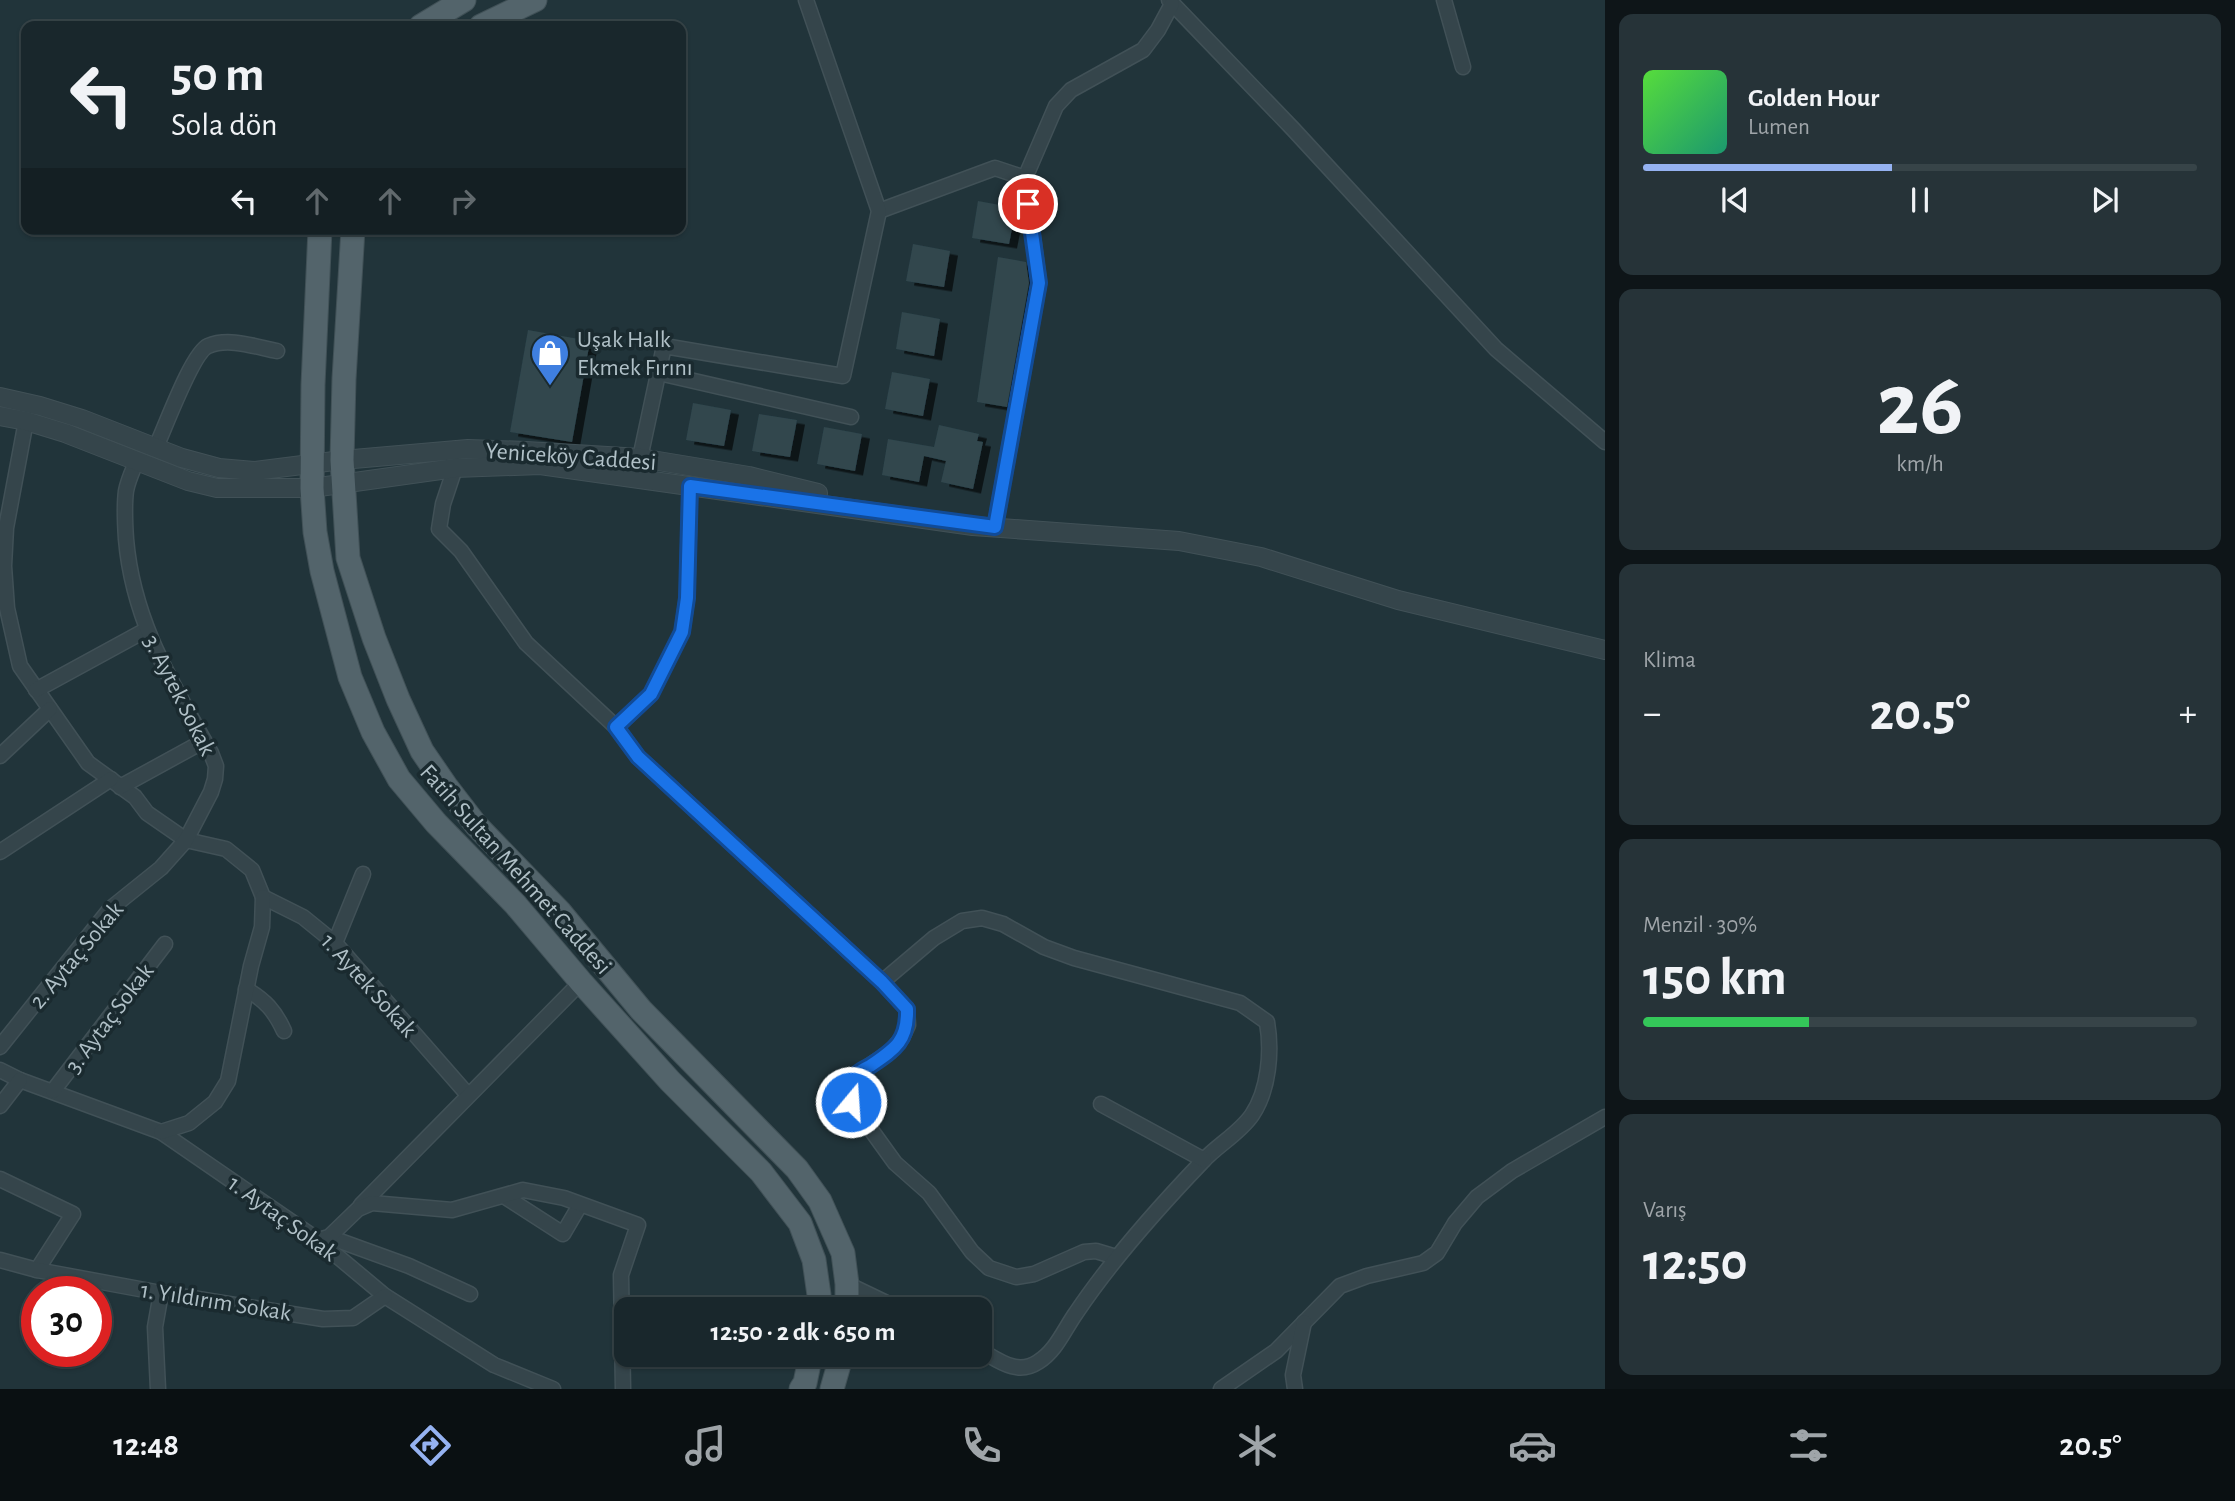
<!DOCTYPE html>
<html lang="tr">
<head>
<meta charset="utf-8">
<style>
  :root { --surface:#19272c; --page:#263338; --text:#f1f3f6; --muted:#9fa5a9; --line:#374448; --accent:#95b2f1 }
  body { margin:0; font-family:"Alegreya Sans",sans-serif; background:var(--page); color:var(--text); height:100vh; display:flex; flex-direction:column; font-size:26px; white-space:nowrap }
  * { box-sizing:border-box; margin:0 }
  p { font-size:23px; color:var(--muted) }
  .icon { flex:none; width:38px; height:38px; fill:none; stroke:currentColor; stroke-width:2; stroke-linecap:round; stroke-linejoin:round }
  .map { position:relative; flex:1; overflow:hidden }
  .side { display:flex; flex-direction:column; gap:14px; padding:14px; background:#0e1518; width:630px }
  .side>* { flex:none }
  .banner { position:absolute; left:21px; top:21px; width:665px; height:214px; border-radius:14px; box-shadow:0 2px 5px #0004,0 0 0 2px var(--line); background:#19272c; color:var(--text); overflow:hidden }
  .speed { position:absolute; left:21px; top:1276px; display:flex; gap:14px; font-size:35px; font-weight:700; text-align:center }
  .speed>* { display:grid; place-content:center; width:91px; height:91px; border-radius:50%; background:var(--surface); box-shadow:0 2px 5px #0004,0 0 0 2px var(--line); line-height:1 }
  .speed .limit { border:10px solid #d22; background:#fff; color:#111 }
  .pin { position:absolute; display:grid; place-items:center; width:60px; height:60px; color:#fff; margin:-30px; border:4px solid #fff; border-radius:50%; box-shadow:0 2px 7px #0007 }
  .me { position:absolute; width:77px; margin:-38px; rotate:18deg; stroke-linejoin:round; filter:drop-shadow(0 0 5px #0008) }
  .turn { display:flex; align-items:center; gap:24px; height:147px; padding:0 35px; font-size:32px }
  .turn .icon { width:91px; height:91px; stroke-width:2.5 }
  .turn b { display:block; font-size:49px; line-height:60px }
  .lanes { display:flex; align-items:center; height:66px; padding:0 35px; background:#0003; justify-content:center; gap:35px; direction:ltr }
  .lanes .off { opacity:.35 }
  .big { font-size:52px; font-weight:700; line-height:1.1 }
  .side .card { flex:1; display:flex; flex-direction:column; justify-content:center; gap:10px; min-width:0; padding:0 24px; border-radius:14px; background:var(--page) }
  .side .dial { align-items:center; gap:0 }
  .dial b { font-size:91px; line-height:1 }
  .song { display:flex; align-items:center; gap:21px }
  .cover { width:84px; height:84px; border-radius:10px; background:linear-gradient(135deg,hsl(110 70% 55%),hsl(160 70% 35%)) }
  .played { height:7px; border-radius:4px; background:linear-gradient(90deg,var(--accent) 45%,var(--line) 45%) }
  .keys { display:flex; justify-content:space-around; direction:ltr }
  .heat { display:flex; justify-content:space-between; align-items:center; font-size:38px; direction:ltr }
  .charge { height:10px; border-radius:5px; background:linear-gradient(90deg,#34c759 30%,var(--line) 0) }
  .trip { position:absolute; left:614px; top:1297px; width:378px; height:70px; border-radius:14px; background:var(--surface); box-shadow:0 2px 5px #0004,0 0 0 2px var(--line); font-weight:700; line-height:70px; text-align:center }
  .tab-bar { display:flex; height:112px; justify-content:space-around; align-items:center; background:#0a1012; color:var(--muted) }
  .tab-bar .icon { width:49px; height:49px }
  .tab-bar .active { color:var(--accent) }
  .tab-bar b { font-size:32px; color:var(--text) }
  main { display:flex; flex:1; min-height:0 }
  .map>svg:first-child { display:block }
  .building { fill:#30474e; filter:url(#shadow) }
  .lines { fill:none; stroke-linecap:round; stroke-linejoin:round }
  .minor-casing { stroke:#415157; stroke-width:17 }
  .tertiary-casing { stroke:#415157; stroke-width:20 }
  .primary-casing { stroke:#415157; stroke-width:25 }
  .minor { stroke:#35454b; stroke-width:14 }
  .tertiary { stroke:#35454b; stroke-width:18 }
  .primary { stroke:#53646b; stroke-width:23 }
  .route-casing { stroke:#114b97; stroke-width:18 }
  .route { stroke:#1a73e8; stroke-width:12 }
  .labels { text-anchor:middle; stroke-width:7; stroke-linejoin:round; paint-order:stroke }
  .poi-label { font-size:24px; fill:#b0c0c7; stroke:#1a2a2f; text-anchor:start }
  .street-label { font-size:24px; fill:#b0c0c7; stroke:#1a2a2f }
</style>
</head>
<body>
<main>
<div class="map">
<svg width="1605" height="1389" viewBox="0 0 1605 1389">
  <defs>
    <filter id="shadow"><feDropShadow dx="8" dy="4.5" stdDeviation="0" flood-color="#0009"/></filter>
  </defs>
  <rect width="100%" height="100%" fill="#21343a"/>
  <g class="building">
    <polygon points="978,201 1016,208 1009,244 972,238"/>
    <polygon points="913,244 950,251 944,287 906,281"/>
    <polygon points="998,257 1026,262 1029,283 1007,407 977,402"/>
    <polygon points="902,312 940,319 934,356 896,349"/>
    <polygon points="528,330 590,341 572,442 510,432"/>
    <polygon points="892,372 930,379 923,416 885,409"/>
    <polygon points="693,403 731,410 724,446 686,440"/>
    <polygon points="759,414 797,420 790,457 752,451"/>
    <polygon points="939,425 979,434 977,441 983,442 973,489 941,482 946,461 924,456 919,482 882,475 888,439 934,447"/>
    <polygon points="824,427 862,434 855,471 817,464"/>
  </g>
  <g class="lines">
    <defs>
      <g id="minor">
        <polyline points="1169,0 1293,129 1496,349 1605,442"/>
        <polyline points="1444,0 1463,67"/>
        <polyline points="1025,178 1056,106 1071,90 1143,50 1158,30 1172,4"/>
        <polyline points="879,211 995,168 1025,178 1039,283 995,527"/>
        <polyline points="659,373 851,417"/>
        <polyline points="26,421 6,528 4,566 7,608 20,666 88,763 135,797 147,813 186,840 226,849 252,870 263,897 303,917 335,943 468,1095"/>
        <path d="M156,447C165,428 192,353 208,346C229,337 256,347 277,351"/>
        <polyline points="455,468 443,504 439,529 461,551 526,643 616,727 638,757 882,982 907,1009 908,1025 902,1038 890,1052 855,1075 850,1087 851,1102 895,1163 929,1193 972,1252 989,1268 1016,1277 1034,1274 1084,1252 1096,1251 1116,1257"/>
        <polyline points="636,477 664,346 843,376 879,211 806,0"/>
        <polyline points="36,690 146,630"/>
        <polyline points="616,727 651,694 682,632 687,598 690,486"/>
        <polyline points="0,756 50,709"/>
        <polyline points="120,787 204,741"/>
        <polyline points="0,852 111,779"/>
        <polyline points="335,943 363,874"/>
        <path d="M882,982L934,938L962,921L982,918L1003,924L1044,947L1074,958L1240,1003L1267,1022C1272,1051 1269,1090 1252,1115C1239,1134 1217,1145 1202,1162C1157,1209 1113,1258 1076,1313C1064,1330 1056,1351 1038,1362C1017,1376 998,1360 980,1350"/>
        <path d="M246,989C265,1000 275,1011 284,1031"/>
        <path d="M0,1047L110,909L161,868L186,840L211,792L215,779L216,766L211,753C172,683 133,622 126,539C125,524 124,506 126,491C128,480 133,470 137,460"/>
        <polyline points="0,1070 20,1080 161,1132 318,1240 385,1296 494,1365 553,1389"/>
        <polyline points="53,1091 165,944"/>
        <polyline points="1101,1104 1204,1160"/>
        <polyline points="0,1106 20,1080"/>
        <polyline points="161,1132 189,1123 215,1102 228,1081 251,966 262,927 263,897"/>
        <polyline points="0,1179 73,1214 37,1270"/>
        <polyline points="504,1196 563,1234 580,1205"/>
        <polyline points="361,1205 581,982"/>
        <polyline points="329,1237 409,1266 470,1294"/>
        <polyline points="318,1240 329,1237 358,1209 372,1203 452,1210 523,1190 564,1198 638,1225 621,1275 623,1389"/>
        <polyline points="0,1260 37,1270 161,1293 323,1319 353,1318 385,1296"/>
        <polyline points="847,1284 899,1309"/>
        <polyline points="158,1389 155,1327 161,1293"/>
        <polyline points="1221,1389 1276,1351 1340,1286 1367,1276 1423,1263 1437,1253 1455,1223 1477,1197 1512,1171 1605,1117"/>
        <polyline points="1295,1389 1293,1375 1304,1322"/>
      </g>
      <g id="tertiary">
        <polyline points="0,397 40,406 82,419 182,458 219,468 254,471 342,460 468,449 526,451 640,458 749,476 818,493"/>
        <polyline points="0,416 26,421 65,433 188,481 217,488 312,488 455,468 540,465 973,526 1179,541 1261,557 1398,600 1605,650"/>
      </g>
      <g id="primary">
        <polyline points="421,26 464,0"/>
        <polyline points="481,26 535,0"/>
        <polyline points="320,229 313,385 312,488 315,532 322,571 350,677 373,732 399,779 436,823 515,904 581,982 670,1081 761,1172 800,1223 814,1260 819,1295 818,1309"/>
        <polyline points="353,229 344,379 342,460 348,558 374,638 398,699 422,751 446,786 476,825 560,912 641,1010 797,1169 820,1201 843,1253 847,1284 847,1309"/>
        <polyline points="801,1389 805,1383 811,1354"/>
        <polyline points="832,1389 842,1354"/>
      </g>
    </defs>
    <use href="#minor" class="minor-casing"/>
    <use href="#tertiary" class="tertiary-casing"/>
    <use href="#primary" class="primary-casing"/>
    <use href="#minor" class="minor"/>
    <use href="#tertiary" class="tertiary"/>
    <use href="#primary" class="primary"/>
  </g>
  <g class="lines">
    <defs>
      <path id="route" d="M851,1102C850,1093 849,1082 856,1075C859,1071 866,1068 870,1066C895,1049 908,1041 907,1009L882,982L638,757L616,727L651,694L682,632L687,598L690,486L995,527L1039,283L1028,204"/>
    </defs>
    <use href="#route" class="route-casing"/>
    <use href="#route" class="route"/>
  </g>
  <defs>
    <symbol id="shop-pin" viewBox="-11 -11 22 30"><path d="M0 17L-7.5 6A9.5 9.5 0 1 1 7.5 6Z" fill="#3f7fe0" stroke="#1a2a2f"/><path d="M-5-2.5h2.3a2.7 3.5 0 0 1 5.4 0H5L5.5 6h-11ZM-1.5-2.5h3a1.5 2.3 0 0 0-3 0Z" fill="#fff"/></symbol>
  </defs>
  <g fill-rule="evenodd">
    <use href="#shop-pin" x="528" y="331" width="44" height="60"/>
  </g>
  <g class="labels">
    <g class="poi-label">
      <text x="577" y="347">Uşak Halk<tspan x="577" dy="28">Ekmek Fırını</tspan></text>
    </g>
    <g class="street-label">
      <text transform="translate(571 456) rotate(4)" y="8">Yeniceköy Caddesi</text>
      <text transform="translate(180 695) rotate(63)" y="8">3. Aytek Sokak</text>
      <text transform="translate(516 869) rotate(48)" y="8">Fatih Sultan Mehmet Caddesi</text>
      <text transform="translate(76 955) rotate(-50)" y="8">2. Aytaç Sokak</text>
      <text transform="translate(369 985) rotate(48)" y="8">1. Aytek Sokak</text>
      <text transform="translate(109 1018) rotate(-53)" y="8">3. Aytaç Sokak</text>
      <text transform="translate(283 1218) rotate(36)" y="8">1. Aytaç Sokak</text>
      <text transform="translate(216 1301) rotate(9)" y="8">1. Yıldırım Sokak</text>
    </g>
  </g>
</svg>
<div class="speed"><div class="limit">30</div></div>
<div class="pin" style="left:1028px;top:204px;background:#d93025"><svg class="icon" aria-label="arrive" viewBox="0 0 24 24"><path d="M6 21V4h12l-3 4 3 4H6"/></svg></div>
<svg class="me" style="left:851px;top:1102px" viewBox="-20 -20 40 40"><circle r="17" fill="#1a73e8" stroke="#fff" stroke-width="3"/><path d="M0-11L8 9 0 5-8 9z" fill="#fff"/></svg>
<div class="trip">12:50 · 2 dk · 650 m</div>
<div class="banner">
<div class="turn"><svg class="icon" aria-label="left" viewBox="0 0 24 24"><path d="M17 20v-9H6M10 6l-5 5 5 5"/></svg><div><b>50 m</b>Sola dön</div></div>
<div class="lanes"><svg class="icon" aria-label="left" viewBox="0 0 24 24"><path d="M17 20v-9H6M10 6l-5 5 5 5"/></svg><svg class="icon off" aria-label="ahead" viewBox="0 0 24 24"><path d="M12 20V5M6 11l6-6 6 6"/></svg><svg class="icon off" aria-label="ahead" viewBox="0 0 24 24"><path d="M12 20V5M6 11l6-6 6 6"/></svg><svg class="icon off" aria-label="right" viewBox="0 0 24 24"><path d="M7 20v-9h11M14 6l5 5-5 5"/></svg></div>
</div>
</div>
<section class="side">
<div class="card">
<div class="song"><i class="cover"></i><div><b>Golden Hour</b><p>Lumen</p></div></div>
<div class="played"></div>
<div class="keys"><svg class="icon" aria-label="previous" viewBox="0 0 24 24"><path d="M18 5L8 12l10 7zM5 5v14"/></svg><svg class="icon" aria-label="pause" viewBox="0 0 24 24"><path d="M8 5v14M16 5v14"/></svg><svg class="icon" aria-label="next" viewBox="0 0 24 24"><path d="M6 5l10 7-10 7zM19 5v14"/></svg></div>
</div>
<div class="card dial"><b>26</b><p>km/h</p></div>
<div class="card"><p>Klima</p>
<div class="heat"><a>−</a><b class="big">20.5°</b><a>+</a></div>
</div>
<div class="card"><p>Menzil · 30%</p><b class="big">150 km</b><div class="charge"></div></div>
<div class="card"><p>Varış</p><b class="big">12:50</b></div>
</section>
</main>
<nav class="tab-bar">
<b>12:48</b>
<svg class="icon active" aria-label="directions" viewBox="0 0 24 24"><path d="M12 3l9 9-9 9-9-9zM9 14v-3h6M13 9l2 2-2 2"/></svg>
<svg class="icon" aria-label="music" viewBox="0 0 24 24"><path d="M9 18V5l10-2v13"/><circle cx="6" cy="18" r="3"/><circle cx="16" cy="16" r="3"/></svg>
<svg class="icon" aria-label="phone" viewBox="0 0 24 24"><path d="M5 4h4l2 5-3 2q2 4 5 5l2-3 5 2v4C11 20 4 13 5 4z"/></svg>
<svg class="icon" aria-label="climate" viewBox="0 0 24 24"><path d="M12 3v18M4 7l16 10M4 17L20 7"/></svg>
<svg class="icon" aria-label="car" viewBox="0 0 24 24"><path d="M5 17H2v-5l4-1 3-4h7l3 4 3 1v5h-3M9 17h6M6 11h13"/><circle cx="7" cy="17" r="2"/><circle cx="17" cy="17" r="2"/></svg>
<svg class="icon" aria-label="filters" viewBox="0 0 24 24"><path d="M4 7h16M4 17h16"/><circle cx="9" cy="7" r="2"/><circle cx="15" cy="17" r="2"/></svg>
<b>20.5°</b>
</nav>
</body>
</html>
